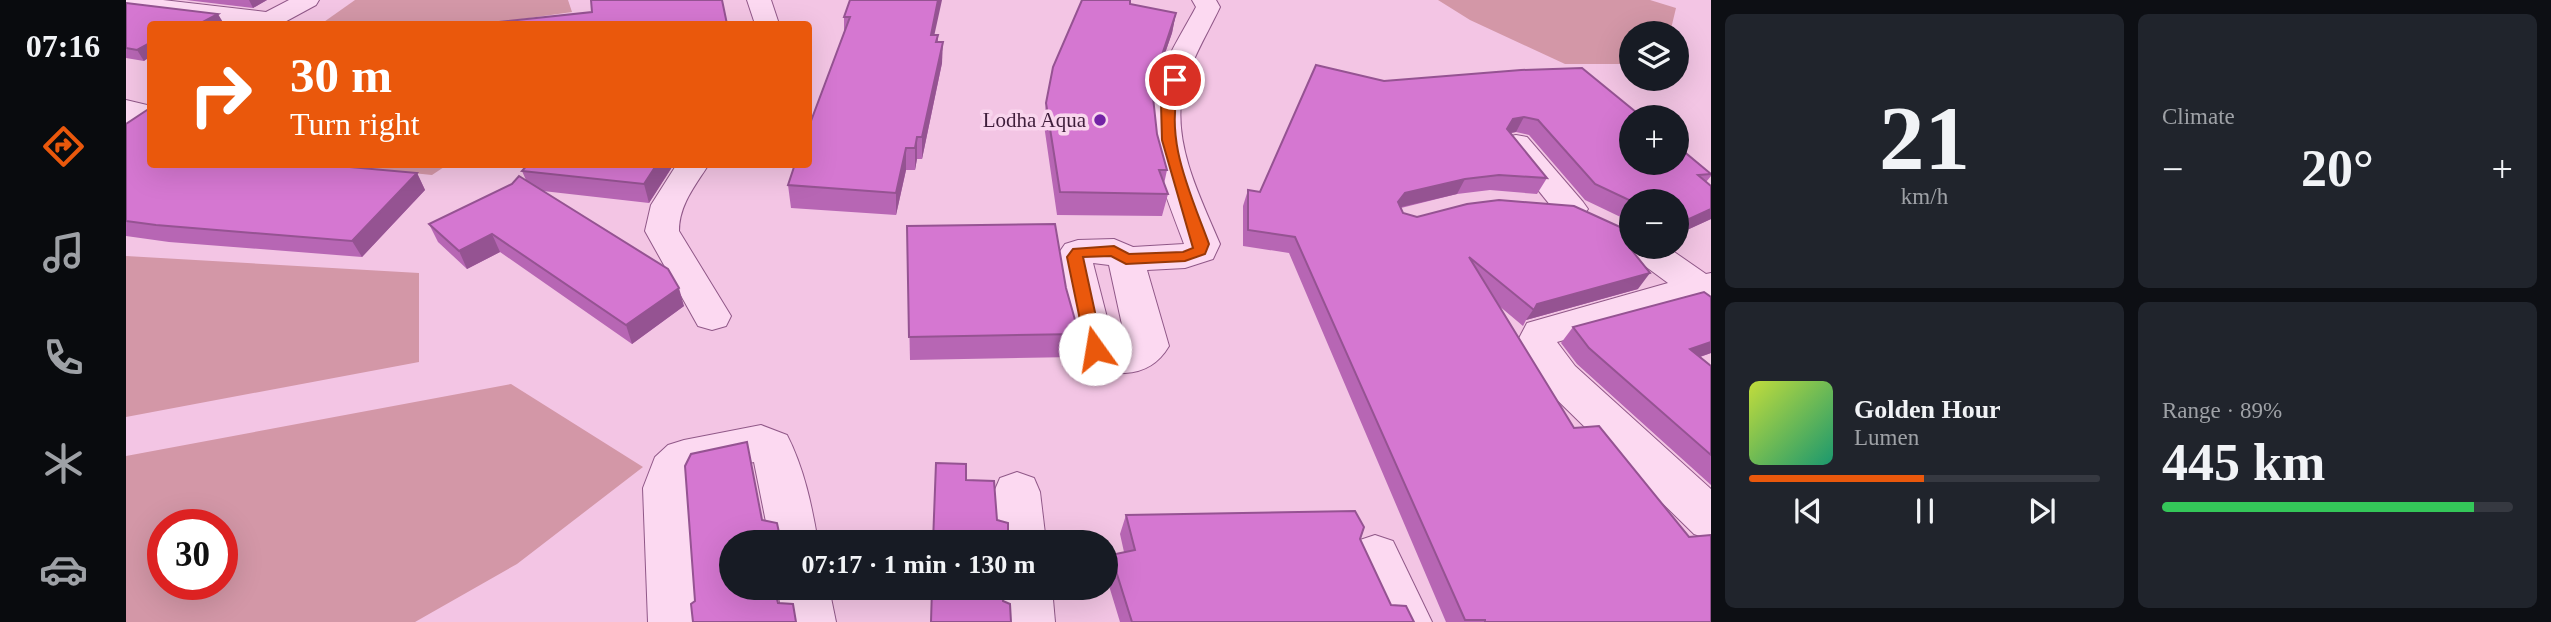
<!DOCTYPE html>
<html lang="en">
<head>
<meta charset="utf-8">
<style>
  :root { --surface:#171b24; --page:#20242c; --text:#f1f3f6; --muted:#9ea1a6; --line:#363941; --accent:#ea580c }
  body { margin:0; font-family:Georgia,serif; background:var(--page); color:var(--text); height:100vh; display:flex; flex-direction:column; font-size:26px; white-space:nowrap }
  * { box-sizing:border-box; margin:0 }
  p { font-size:23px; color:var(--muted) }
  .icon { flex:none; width:38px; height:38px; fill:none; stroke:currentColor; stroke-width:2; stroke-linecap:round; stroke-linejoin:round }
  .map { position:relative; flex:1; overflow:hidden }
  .drawer { display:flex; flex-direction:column; gap:14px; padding:14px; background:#0d0f14; width:840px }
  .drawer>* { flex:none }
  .top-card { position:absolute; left:21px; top:21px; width:665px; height:147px; border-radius:7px; box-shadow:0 7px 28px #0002; background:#ea580c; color:#fff; overflow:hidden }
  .tools { position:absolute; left:1493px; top:21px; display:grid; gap:14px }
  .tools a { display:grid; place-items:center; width:70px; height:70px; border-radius:50%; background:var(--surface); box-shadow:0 7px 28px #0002; font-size:35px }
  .speed { position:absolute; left:21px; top:509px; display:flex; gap:14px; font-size:35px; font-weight:700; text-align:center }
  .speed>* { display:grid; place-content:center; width:91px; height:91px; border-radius:50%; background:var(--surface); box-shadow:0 7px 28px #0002; line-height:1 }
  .speed .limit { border:10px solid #d22; background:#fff; color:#111 }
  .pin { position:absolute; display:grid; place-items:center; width:60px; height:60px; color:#fff; margin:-30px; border:4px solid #fff; border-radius:50%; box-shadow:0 2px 7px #0007 }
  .me { position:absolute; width:77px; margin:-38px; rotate:347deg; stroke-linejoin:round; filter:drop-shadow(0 0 5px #0008) }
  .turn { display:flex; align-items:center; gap:24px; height:147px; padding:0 28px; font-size:32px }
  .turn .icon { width:91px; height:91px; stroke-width:2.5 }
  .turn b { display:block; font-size:49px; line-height:60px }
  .big { font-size:52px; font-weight:800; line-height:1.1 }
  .drawer .tile { flex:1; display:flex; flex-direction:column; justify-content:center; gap:10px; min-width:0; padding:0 24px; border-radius:10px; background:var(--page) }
  .drawer .dial { align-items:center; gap:0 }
  .dial b { font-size:91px; line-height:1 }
  .song { display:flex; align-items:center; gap:21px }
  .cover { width:84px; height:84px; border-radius:10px; background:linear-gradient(135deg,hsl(70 70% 55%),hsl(160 70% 35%)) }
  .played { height:7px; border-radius:4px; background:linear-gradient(90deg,var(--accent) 50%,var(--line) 50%) }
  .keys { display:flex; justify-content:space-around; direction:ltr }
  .heat { display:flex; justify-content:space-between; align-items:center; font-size:38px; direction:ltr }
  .charge { height:10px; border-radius:5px; background:linear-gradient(90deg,#34c759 89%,var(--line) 0) }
  .drawer .tiles { flex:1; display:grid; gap:14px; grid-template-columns:repeat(2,1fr) }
  .trip { position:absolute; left:593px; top:530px; width:399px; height:70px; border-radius:35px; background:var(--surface); box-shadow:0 7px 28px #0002; font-weight:800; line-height:70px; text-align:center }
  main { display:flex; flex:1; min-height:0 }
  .dock { display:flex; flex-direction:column; width:126px; justify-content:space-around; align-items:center; background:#090b0e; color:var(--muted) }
  .dock .icon { width:49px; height:49px }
  .dock .selected { color:var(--accent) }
  .dock b { font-size:32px; color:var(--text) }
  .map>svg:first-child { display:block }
  .green { fill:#d397a7; fill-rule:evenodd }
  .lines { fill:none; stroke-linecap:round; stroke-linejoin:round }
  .minor-casing { stroke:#905888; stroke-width:2 }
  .minor { fill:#fcd9f1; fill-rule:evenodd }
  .wall { fill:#b766b4 }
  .shaded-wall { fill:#955392 }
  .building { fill:#d577d1; stroke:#955392; stroke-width:2 }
  .route { fill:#ea580c; stroke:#983908; stroke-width:2 }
  .poi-dot { fill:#7322a6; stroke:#f9d5ed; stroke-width:2.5 }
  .labels { text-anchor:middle; stroke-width:7; stroke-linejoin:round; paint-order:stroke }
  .far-poi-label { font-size:21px; fill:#3f1e3b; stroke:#f9d5ed; text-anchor:end }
</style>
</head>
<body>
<main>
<nav class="dock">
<b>07:16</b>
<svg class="icon selected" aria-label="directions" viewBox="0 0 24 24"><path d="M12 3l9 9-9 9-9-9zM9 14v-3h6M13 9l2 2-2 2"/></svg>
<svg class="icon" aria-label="music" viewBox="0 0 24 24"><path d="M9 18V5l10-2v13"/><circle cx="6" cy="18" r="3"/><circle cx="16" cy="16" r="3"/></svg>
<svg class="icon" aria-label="phone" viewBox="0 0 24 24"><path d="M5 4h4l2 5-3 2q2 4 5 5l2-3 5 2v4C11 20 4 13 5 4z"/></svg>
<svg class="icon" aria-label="climate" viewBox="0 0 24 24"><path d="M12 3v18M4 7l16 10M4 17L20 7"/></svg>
<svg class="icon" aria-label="car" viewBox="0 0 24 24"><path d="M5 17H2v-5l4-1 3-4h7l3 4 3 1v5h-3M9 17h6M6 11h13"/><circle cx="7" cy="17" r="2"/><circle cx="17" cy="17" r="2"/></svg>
</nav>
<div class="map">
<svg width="1585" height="622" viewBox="0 0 1585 622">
  <rect width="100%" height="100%" fill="#f3c5e4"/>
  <g class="green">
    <polygon points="229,0 442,0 446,12 360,24 195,24"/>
    <polygon points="1312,0 1524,0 1550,8 1544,33 1505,33 1505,64 1439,64 1344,20"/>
    <polygon points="208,165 321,165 306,175"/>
    <polygon points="0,256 293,273 293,362 0,417"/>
    <path d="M385,384L517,467L391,564L289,622H0V456ZM96,525V584H37V525Z"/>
  </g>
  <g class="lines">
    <defs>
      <g id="minor">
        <polygon points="0,0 37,0 140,12 163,0 193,0 190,5 155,24 118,24 0,10"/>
        <polygon points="621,0 645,0 653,24 629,24"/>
        <path d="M1066,0H1090L1094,7C1080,37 1059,69 1055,103C1050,151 1076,201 1094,244L1087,259L1059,268L1021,270L1043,346C1033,363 1019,372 999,373C986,374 962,368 954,358C942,343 934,279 930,257L939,244L952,240L988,239L1007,247L1058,244C1042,200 1018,149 1027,101C1033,68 1054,37 1070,7ZM967,263L983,265L1000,343L987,341Z"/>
        <polygon points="0,100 21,105 24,109 24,124 22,128 0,138"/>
        <polygon points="1390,135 1401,137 1457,202 1462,209 1457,216 1445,219 1433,216 1375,144 1379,137"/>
        <path d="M551,164H583C569,186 553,205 553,231L605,316L600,326L586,330L572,326L519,231L525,205Z"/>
        <polygon points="1504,239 1505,247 1541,247 1580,274 1585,273 1585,299 1431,342 1449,366 1585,489 1585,540 1568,534 1419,388 1403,368 1391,342 1401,323 1542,283 1504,255 1499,247"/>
        <path d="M635,425L661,435C678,468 686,506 692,542H644L628,462L571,474L566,479L563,488L574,622H522L517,488L529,457L542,445L558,440Z"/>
        <polygon points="891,472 908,478 914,492 920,542 871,542 868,492 874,478"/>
        <polygon points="1249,535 1267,541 1306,622 1253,622 1224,557 1231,541"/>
        <polygon points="651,588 703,588 710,622 658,622"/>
        <polygon points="874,588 926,588 929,622 877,622"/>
      </g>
    </defs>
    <use href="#minor" class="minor-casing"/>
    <use href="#minor" class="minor"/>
  </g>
  <g class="wall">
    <polygon points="60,0 141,0 127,8"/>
    <polygon points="724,0 809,35 812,35 812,42 816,63 796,159 791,159 789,170 780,170 770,215 665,208 662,185 718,32 718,17"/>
    <polygon points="0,3 98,24 24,24 18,61 0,58"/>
    <polygon points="1004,4 1050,13 1046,33 1029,82 1027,97 1031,134 1041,170 1038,184 1042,194 1036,216 931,215 918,125 920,103"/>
    <polygon points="1395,70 1585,174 1585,176 1580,182 1585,219 1550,235 1550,201 1505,201 1505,222 1459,200 1403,135 1390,132 1384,133 1421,178 1411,194 1364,190 1331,194 1275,208 1277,213 1291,217 1505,247 1512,247 1508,253 1512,289 1400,320 1397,326 1372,305 1448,428 1563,537 1585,622 1320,622 1163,253 1117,246 1117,206 1122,190 1134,192 1258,81"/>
    <polygon points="0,124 24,164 291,173 299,190 236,257 43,242 0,236"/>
    <polygon points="402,164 548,164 523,203 417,191 558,306 506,344 374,252 341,269 312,242 303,224 400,180 396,171"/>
    <polygon points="781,226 940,288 953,334 949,357 784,360"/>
    <polygon points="1585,297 1585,353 1574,357 1585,366 1585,485 1451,364 1435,343 1447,327"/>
    <polygon points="1000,515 1234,539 1265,605 1288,622 994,622 980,576 980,571 985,555 998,552 994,534"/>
  </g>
  <g class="shaded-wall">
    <polygon points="123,0 141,0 127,8"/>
    <polygon points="812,0 816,0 804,55 805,35"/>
    <polygon points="1050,13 1046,33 1027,88 1032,67"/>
    <polygon points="92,14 98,24 73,24"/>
    <polygon points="817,42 816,63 796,159 796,137"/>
    <polygon points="24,43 24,57 18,61 11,50"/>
    <polygon points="1398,117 1390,132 1379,134 1387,119"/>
    <polygon points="791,137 791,159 789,170 789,148"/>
    <polygon points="780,148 780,170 770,215 770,193"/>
    <polygon points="531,164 548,164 523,203 518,184"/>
    <polygon points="291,173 299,190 236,257 226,241"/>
    <polygon points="1339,179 1331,194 1271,208 1272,202 1279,193"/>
    <polygon points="1585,209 1585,219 1550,235 1550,225"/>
    <polygon points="366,234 374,252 341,269 333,251"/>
    <polygon points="1506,247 1512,247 1504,258 1504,248"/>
    <polygon points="1524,273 1512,289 1400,320 1411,304"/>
    <polygon points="553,288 558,306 506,344 500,325"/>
    <polygon points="1585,342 1585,353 1550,365 1564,349"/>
  </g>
  <g class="building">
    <polygon points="465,0 596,0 601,24 355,24 466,12"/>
    <polygon points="724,0 812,0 805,35 812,35 810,42 817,42 796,137 791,137 789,148 780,148 770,193 662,185 669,164 682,164 682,129 724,17 718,17"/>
    <polygon points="956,0 1004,0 1004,4 1050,13 1032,67 1027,97 1031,134 1041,170 1033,170 1042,194 934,192 920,103 927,67"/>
    <polygon points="0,3 92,14 73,24 24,24 24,43 11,50 0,48"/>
    <polygon points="1190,65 1258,81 1395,70 1456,68 1516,117 1505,117 1505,163 1550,163 1550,145 1585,174 1572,175 1585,186 1585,209 1550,225 1550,201 1505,201 1469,184 1412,120 1398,117 1387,119 1381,129 1421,178 1373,175 1339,179 1279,193 1272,202 1277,213 1291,217 1341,204 1373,200 1448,206 1505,232 1505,247 1506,247 1504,248 1524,273 1411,304 1408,310 1343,257 1448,428 1473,426 1563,537 1585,535 1585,622 1359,622 1359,620 1339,620 1169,237 1122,230 1122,190 1134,192"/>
    <polygon points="24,108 24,164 190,164 291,173 226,241 30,225 0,221 0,124"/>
    <polygon points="402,164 531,164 518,184 396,171"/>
    <polygon points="393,176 542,269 553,288 500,325 366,234 333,251 303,224 386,184"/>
    <polygon points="929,224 940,288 953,334 783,337 781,226"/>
    <polygon points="1578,292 1585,297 1585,342 1564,349 1585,366 1585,455 1463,348 1447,327"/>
    <polygon points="621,442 636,520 651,523 655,542 606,542 606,588 648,588 652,603 667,604 670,622 567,622 565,604 569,601 559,466 565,454"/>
    <polygon points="810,463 840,464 840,480 868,481 871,520 882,523 882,542 807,542"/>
    <polygon points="1229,511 1238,527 1234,539 1265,605 1280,606 1288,622 1006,622 985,555 1009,550 1000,515"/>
    <polygon points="806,588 876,588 877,601 884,604 885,622 805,622"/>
  </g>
  <path class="route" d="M1049,77L1055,80C1036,136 1064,192 1083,244L1079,254L1059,261L1000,264L985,256L957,257L977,349L969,355L960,349L941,257L947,249L988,246L1003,254L1057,252L1067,248L1036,140L1035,103L1043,80Z"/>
  <circle class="poi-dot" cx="974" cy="120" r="7"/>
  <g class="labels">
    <g class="far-poi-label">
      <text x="960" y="127">Lodha Aqua</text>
    </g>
  </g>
</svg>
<div class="tools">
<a><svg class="icon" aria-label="layers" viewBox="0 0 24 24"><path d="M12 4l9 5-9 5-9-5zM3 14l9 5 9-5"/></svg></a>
<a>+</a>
<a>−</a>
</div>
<div class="speed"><div class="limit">30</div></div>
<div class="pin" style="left:1049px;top:80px;background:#d93025"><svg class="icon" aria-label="arrive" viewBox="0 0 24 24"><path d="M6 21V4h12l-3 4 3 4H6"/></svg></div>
<svg class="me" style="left:969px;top:349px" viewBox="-20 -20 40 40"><circle r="19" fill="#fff"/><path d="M0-13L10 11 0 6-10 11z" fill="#ea580c"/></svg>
<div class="trip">07:17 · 1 min · 130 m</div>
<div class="top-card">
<div class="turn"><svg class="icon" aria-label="right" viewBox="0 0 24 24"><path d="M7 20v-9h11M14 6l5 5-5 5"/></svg><div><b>30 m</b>Turn right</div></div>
</div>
</div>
<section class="drawer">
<div class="tiles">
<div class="tile dial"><b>21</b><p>km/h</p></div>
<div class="tile"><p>Climate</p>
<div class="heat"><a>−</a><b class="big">20°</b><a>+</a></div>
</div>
<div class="tile">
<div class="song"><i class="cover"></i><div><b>Golden Hour</b><p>Lumen</p></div></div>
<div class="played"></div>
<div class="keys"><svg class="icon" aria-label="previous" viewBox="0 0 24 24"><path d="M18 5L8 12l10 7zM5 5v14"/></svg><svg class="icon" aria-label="pause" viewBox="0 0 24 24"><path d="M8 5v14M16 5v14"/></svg><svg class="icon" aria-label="next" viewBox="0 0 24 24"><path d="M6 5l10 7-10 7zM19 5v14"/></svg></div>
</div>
<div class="tile"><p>Range · 89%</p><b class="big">445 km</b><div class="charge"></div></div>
</div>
</section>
</main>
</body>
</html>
